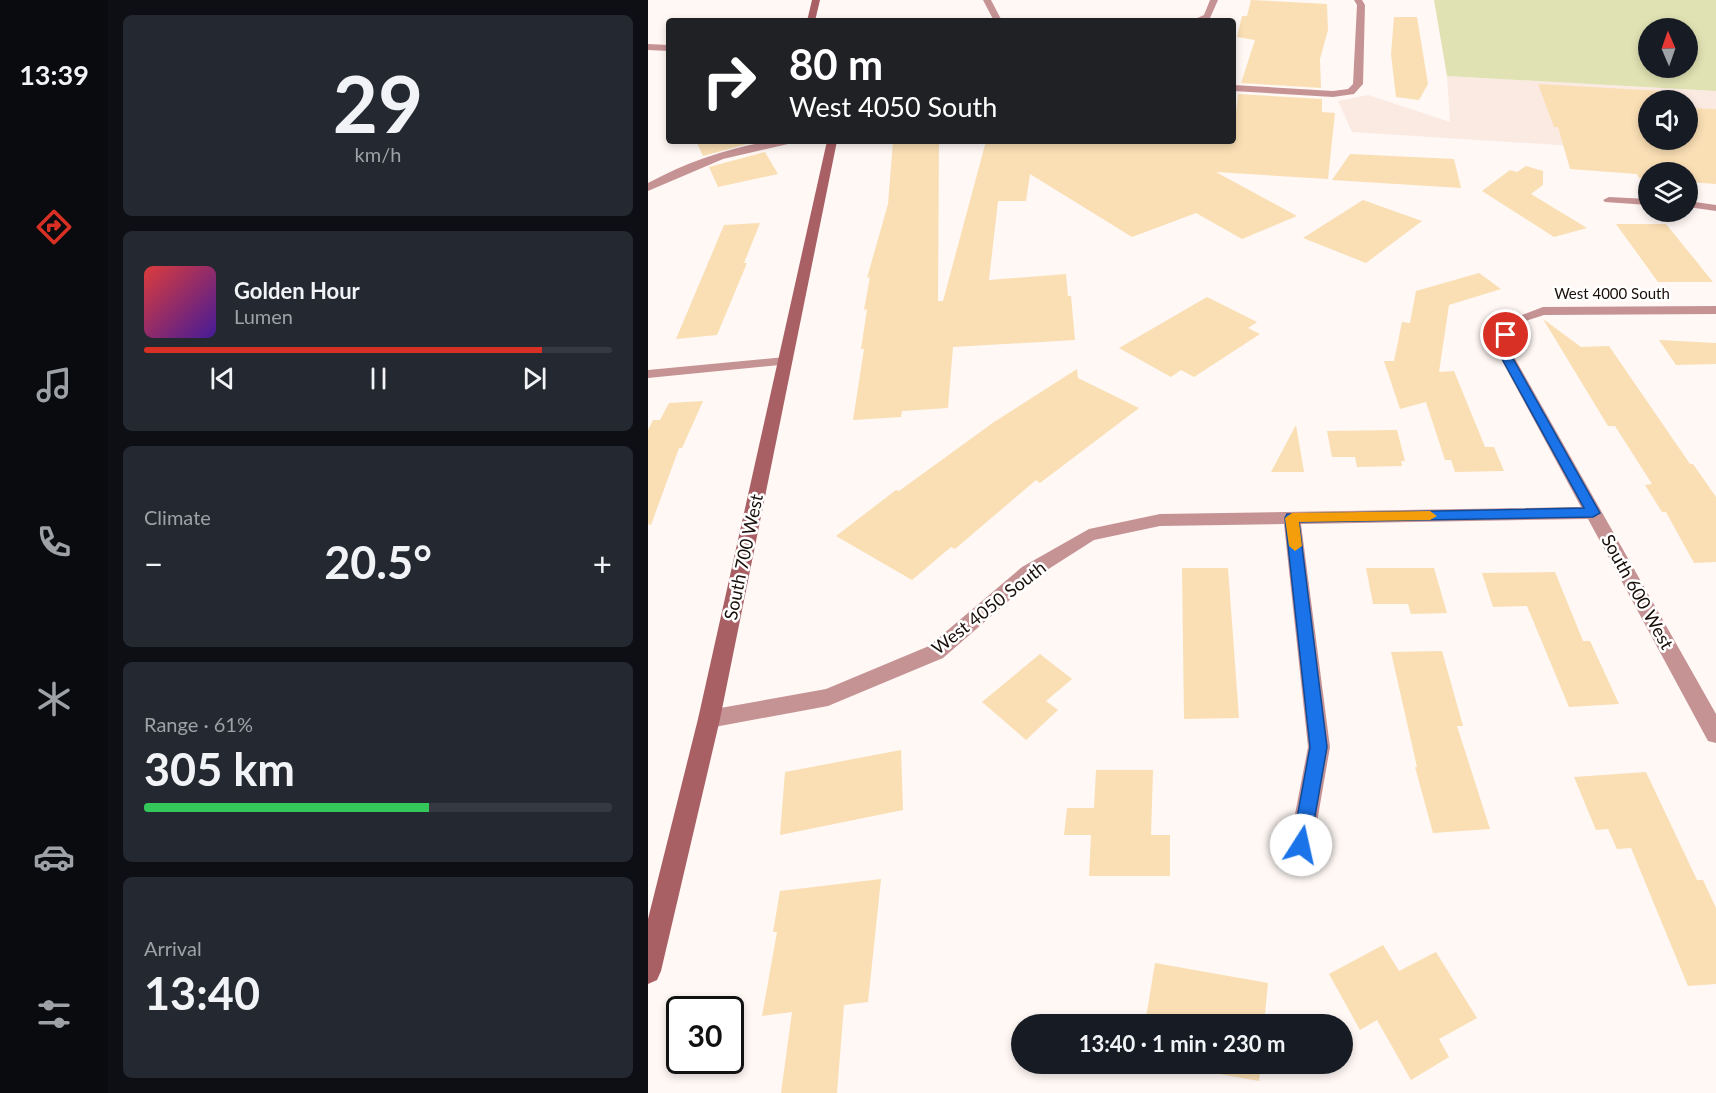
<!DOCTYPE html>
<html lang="en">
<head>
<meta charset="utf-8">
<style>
  :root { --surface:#171b24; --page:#242831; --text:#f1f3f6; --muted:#9ea1a6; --line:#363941; --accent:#d93025 }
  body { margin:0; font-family:Lato,sans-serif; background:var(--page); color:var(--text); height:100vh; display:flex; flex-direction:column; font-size:22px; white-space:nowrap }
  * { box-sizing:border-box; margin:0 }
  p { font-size:20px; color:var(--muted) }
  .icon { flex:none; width:33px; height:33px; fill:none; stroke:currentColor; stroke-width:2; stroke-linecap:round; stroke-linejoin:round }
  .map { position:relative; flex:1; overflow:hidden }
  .sheet { display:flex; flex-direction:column; gap:15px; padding:15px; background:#0d0f14; width:540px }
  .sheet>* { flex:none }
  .top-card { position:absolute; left:18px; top:18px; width:570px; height:126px; border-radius:6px; box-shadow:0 3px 9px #0003; background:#202124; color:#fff; overflow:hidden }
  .needle { width:39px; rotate:358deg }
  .controls { position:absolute; left:990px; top:18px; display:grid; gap:12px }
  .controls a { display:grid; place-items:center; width:60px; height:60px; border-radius:50%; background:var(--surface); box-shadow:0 3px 9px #0003; font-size:30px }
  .speed { position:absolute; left:18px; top:996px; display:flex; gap:12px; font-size:30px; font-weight:700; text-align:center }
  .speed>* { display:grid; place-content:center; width:78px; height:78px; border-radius:50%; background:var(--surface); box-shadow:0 3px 9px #0003; line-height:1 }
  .speed .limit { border:3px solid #111; border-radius:9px; background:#fff; color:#111 }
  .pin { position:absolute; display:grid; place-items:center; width:51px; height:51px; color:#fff; margin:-26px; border:3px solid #fff; border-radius:50%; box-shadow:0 2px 6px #0007 }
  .me { position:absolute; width:66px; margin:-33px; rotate:10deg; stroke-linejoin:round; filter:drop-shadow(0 0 4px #0008) }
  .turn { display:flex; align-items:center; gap:21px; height:126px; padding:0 24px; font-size:27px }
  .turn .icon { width:78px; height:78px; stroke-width:2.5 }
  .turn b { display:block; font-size:42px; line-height:51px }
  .big { font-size:45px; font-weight:700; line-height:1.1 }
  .sheet .tile { flex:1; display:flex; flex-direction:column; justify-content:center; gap:9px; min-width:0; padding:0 21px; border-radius:9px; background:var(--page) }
  .sheet .dial { align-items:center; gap:0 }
  .dial b { font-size:78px; line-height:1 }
  .song { display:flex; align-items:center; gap:18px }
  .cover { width:72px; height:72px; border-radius:9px; background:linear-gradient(135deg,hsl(0 70% 55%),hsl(260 70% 35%)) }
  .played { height:6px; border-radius:3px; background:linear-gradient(90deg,var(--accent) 85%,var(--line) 85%) }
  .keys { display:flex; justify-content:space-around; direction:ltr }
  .heat { display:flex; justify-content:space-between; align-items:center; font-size:33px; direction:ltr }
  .charge { height:9px; border-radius:4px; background:linear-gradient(90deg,#34c759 61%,var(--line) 0) }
  .trip { position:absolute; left:363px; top:1014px; width:342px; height:60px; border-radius:30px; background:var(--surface); box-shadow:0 3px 9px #0003; font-weight:700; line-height:60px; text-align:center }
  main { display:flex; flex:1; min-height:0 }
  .tabs { display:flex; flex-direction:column; width:108px; justify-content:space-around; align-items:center; background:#090b0e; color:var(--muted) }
  .tabs .icon { width:42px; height:42px }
  .tabs .selected { color:var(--accent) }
  .tabs b { font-size:27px; color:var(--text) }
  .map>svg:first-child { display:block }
  .built { fill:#faeae2; fill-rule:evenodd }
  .green { fill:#e0e2b3; fill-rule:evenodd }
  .building { fill:#fadfb4 }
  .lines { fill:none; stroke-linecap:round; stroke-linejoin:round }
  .street { fill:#c69395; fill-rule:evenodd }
  .secondary { fill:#a96065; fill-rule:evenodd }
  .route { fill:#1a73e8; stroke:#114b97; stroke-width:1.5 }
  .slow { fill:#f59e0b }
  .labels { text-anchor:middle; stroke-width:5; stroke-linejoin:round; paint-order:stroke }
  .far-street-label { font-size:15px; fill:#190f0a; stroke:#fff }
  .street-label { font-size:18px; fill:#190f0a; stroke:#fff }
</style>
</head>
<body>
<main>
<nav class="tabs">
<b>13:39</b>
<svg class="icon selected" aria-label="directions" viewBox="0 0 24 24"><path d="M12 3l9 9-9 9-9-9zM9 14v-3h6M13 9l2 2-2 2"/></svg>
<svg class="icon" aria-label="music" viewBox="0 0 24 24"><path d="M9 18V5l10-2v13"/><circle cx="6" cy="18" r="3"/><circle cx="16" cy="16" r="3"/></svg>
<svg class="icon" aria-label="phone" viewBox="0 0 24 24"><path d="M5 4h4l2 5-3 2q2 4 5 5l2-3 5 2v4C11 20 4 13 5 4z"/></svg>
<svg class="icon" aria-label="climate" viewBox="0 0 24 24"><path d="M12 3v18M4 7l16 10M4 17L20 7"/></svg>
<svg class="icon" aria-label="car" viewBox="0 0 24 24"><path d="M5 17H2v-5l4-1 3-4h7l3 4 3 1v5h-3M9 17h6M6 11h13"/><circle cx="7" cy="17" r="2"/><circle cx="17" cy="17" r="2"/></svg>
<svg class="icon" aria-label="filters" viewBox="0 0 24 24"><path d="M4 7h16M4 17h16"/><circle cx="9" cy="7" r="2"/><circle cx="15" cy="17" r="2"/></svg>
</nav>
<section class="sheet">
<div class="tile dial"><b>29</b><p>km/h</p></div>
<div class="tile">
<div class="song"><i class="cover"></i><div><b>Golden Hour</b><p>Lumen</p></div></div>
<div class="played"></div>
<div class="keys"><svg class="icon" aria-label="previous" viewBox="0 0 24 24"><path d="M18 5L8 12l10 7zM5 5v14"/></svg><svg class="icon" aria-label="pause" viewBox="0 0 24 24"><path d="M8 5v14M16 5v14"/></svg><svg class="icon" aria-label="next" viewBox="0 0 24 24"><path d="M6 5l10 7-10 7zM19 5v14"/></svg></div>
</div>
<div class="tile"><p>Climate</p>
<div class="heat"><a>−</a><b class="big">20.5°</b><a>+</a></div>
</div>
<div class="tile"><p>Range · 61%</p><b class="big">305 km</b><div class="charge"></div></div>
<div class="tile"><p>Arrival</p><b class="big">13:40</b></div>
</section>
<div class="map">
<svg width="1068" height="1093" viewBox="0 0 1068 1093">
  <rect width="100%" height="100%" fill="#fff8f5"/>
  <path class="built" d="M799,76L1068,91V155L704,132L690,101L720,95L802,122ZM1000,100H1040V140H1000Z"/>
  <path class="green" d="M786,0H1068V91L799,76ZM1000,28H1040V68H1000Z"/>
  <g class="building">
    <polygon points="603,0 679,4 680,30 672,59 673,88 593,83 607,40 589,37 594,16 599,16"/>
    <polygon points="746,17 769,17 780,84 771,100 748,97 743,54"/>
    <polygon points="890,84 1014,91 1019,100 1000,100 1000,140 1040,140 1040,108 1068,109 1068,184 1040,182 1040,172 1000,172 1000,179 991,178 989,174 922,169 910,127 906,127"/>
    <polygon points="590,94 674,99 674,112 687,113 680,179 568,172 649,216 594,239 548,213 484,237 382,174 378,201 350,201 341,280 418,274 420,296 423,296 427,340 305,347 300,408 254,411 253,417 205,420 216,349 213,349 219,309 216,310 222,277 219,278 240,204 245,141 291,141 290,301 295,301 338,141 585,141"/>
    <polygon points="48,141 110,141 55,156"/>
    <polygon points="117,152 130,174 70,187 61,167"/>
    <polygon points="702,154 806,159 813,188 684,180"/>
    <polygon points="878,166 895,171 895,185 883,194 939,228 906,237 834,191 862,170 869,172"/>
    <polygon points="715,200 774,221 718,263 655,238"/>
    <polygon points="112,223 96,263 99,263 69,335 28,339 76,225"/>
    <polygon points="968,224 1018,224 1065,282 1010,282"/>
    <polygon points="831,273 853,289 801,305 791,372 806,371 837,447 846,447 856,471 807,472 803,460 797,460 778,402 752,409 736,361 746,361 754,322 762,323 768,291"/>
    <polygon points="559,297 609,322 600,328 612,334 546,377 533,370 523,377 471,348"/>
    <polygon points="895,319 933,347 961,346 1042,464 1045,464 1068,497 1068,562 1046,563 1018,512 1014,512 997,485 1004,484 967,426 960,426"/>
    <polygon points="1011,340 1068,343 1068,364 1028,365"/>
    <polygon points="429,369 430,378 491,408 392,483 388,480 307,549 303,547 264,580 188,536 248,490 251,491 346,422"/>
    <polygon points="55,401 34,448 31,448 3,525 0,524 0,430 5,420 12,420 21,403"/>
    <polygon points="648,425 656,472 623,472"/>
    <polygon points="749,430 757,461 753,461 754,466 709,467 707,457 684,457 679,431"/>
    <polygon points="534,568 580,568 591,718 536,719"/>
    <polygon points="718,568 786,568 799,613 763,614 760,604 725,604"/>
    <polygon points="907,572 935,641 942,641 971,704 921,707 879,606 845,607 834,573"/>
    <polygon points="794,651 815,726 809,726 842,829 785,833 767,767 769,767 743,652"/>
    <polygon points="392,654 424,679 398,701 410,710 378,740 334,702"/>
    <polygon points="253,750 255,810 132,835 137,772"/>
    <polygon points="448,770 505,770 503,835 522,835 522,876 441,876 443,835 416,835 419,808 446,808"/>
    <polygon points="998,772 1049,880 1055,880 1068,908 1068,984 1040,986 983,848 969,849 960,829 948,830 926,777"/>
    <polygon points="233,879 220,1002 196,1005 189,1093 133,1093 144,1012 114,1016 129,932 125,932 132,891"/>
    <polygon points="735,945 751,971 788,952 829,1018 791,1039 801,1057 763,1080 729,1020 712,1030 681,974"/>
    <polygon points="507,963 620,983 616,1024 497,1024"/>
    <polygon points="550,1064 613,1064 611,1081 549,1070"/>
  </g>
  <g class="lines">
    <g class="street">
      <polygon points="335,0 343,0 354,21 346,21"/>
      <polygon points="562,0 570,0 562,18 543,21 556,15"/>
      <polygon points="706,0 714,0 717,5 715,84 706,94 685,97 585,91 585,85 685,91 700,89 705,84 709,5"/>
      <polygon points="0,44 21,45 21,51 0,50"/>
      <path d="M123,141H153L75,159L0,191V183C39,162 79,148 123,141Z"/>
      <polygon points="961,197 1000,199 1000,205 957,202 955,200"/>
      <polygon points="1040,201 1068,205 1068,211 1040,207"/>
      <polygon points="1068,306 1068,314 896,315 868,324 861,348 1068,714 1068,743 1060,741 940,519 653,524 682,747 665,845 661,853 653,856 645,853 641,845 660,747 636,524 512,526 446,540 388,577 295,658 180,706 61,728 53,725 50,719 53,713 61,710 178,689 281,646 374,567 441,529 512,514 933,507 847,348 855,322 895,307"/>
      <polygon points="137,357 142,358 144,361 142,364 0,378 0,370"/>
    </g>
    <g class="secondary">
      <polygon points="164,0 172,0 167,21 159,21"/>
      <polygon points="179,141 189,141 72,719 13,971 9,980 0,984 0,919 50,719"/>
    </g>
  </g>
  <polygon class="route" points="858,332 863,335 859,348 952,513 945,517 651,522 679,747 662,845 659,851 653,853 647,851 644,845 662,747 637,518 639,514 936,508 848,348 853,335"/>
  <polygon class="slow" points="782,511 789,516 782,520 651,522 654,546 647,551 641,546 637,518 644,513"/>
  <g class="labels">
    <g class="far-street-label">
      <text x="964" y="299">West 4000 South</text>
    </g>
    <g class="street-label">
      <text transform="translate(96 557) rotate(-78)" y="6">South 700 West</text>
      <text transform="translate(989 592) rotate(61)" y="6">South 600 West</text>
      <text transform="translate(341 608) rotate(-38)" y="6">West 4050 South</text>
    </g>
  </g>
</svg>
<div class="controls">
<a><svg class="needle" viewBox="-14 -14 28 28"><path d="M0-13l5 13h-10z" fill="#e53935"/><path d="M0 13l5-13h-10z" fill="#9ea1a6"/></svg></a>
<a><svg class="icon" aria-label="sound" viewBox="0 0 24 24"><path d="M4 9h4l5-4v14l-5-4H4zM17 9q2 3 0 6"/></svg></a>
<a><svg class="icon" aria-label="layers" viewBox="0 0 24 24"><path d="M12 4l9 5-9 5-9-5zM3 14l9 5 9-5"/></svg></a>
</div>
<div class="speed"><div class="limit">30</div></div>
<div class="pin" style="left:858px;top:335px;background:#d93025"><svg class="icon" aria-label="arrive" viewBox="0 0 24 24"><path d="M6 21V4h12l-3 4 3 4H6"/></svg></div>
<svg class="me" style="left:653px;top:845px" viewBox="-20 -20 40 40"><circle r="19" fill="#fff"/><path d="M0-13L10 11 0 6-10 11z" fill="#1a73e8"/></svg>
<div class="trip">13:40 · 1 min · 230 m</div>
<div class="top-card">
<div class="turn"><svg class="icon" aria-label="right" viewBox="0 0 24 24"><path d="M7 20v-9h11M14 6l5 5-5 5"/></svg><div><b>80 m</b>West 4050 South</div></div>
</div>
</div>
</main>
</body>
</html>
